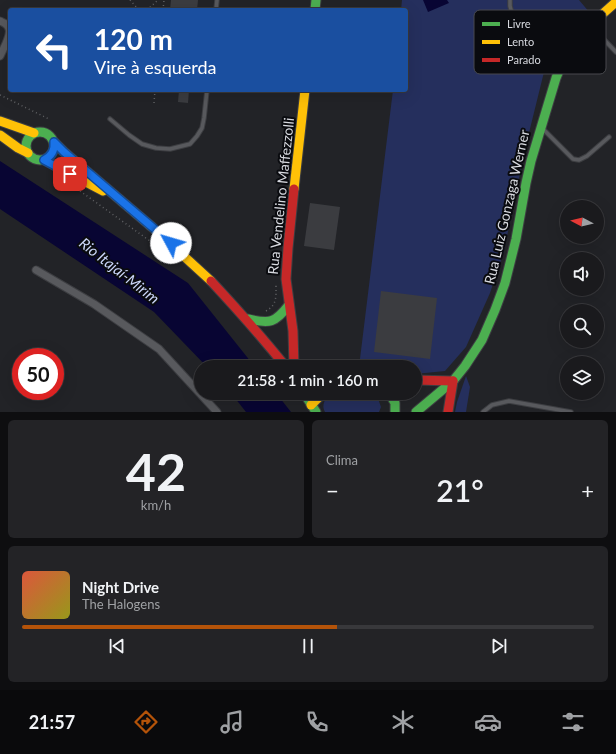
<!DOCTYPE html>
<html lang="pt">
<head>
<meta charset="utf-8">
<style>
  :root { --surface:#1a1a1d; --page:#232326; --text:#f1f3f6; --muted:#9fa1a4; --line:#38383b; --accent:#b45309 }
  body { margin:0; font-family:Lato,sans-serif; background:var(--page); color:var(--text); height:100vh; display:flex; flex-direction:column; font-size:15px; white-space:nowrap }
  * { box-sizing:border-box; margin:0 }
  p { font-size:13px; color:var(--muted) }
  .icon { flex:none; width:22px; height:22px; fill:none; stroke:currentColor; stroke-width:2; stroke-linecap:round; stroke-linejoin:round }
  .map { position:relative; height:412px; overflow:hidden }
  .sheet { display:flex; flex-direction:column; gap:8px; padding:8px; background:#0e0e10; flex:1 }
  .sheet>* { flex:none }
  .guide { position:absolute; left:8px; top:8px; width:400px; height:84px; border-radius:4px; box-shadow:0 4px 16px #0002,0 0 0 1px var(--line); background:#1a4fa0; color:#fff; overflow:hidden }
  .needle { width:26px; rotate:277deg }
  .buttons { position:absolute; left:560px; top:200px; display:grid; gap:8px }
  .buttons a { display:grid; place-items:center; width:44px; height:44px; border-radius:50%; background:var(--surface); box-shadow:0 4px 16px #0002,0 0 0 1px var(--line); font-size:20px }
  .speed { position:absolute; left:12px; top:348px; display:flex; gap:8px; font-size:20px; font-weight:700; text-align:center }
  .speed>* { display:grid; place-content:center; width:52px; height:52px; border-radius:50%; background:var(--surface); box-shadow:0 4px 16px #0002,0 0 0 1px var(--line); line-height:1 }
  .speed .limit { border:6px solid #d22; background:#fff; color:#111 }
  .pin { position:absolute; display:grid; place-items:center; width:34px; height:34px; color:#fff; margin:-17px; border-radius:8px; box-shadow:0 2px 6px #0006 }
  .me { position:absolute; width:44px; margin:-22px; rotate:309deg; stroke-linejoin:round; filter:drop-shadow(0 0 3px #0008) }
  .turn { display:flex; align-items:center; gap:14px; height:84px; padding:0 20px; font-size:18px }
  .turn .icon { width:52px; height:52px; stroke-width:2.5 }
  .turn b { display:block; font-size:28px; line-height:34px }
  .big { font-size:30px; font-weight:600; line-height:1.1 }
  .sheet .widget { flex:1; display:flex; flex-direction:column; justify-content:center; gap:6px; min-width:0; padding:0 14px; border-radius:6px; background:var(--page) }
  .sheet .dial { align-items:center; gap:0 }
  .dial b { font-size:52px; line-height:1 }
  .song { display:flex; align-items:center; gap:12px }
  .cover { width:48px; height:48px; border-radius:6px; background:linear-gradient(135deg,hsl(10 70% 55%),hsl(60 70% 35%)) }
  .played { height:4px; border-radius:2px; background:linear-gradient(90deg,var(--accent) 55%,var(--line) 55%) }
  .keys { display:flex; justify-content:space-around; direction:ltr }
  .heat { display:flex; justify-content:space-between; align-items:center; font-size:22px; direction:ltr }
  .sheet .tiles { flex:1; display:grid; gap:8px; grid-template-columns:1fr 1fr }
  .widget:last-child { grid-column:span 2 }
  .trip { position:absolute; left:194px; top:360px; width:228px; height:40px; border-radius:20px; background:var(--surface); box-shadow:0 4px 16px #0002,0 0 0 1px var(--line); font-weight:600; line-height:40px; text-align:center }
  .dock { display:flex; height:64px; justify-content:space-around; align-items:center; background:#0a0a0c; color:var(--muted) }
  .dock .icon { width:28px; height:28px }
  .dock .current { color:var(--accent) }
  .dock b { font-size:18px; color:var(--text) }
  .map>svg:first-child { display:block }
  .green { fill:#252f5d }
  .water { fill:#080533 }
  .building { fill:#3b3c40 }
  .lines { fill:none; stroke-linecap:round; stroke-linejoin:round }
  .lane-casing { stroke:#3d3e42; stroke-width:5.5 }
  .street-casing { stroke:#3d3e42; stroke-width:9 }
  .fast-casing { stroke:#3d3e42; stroke-width:11 }
  .slow-casing { stroke:#3d3e42; stroke-width:11 }
  .jam-casing { stroke:#3d3e42; stroke-width:11 }
  .path { stroke:#606164; stroke-width:1.5; stroke-dasharray:1 3; stroke-linecap:butt }
  .lane { stroke:#58595d; stroke-width:3.5 }
  .street { stroke:#58595d; stroke-width:7 }
  .fast { stroke:#4caf50; stroke-width:9 }
  .slow { stroke:#ffc107; stroke-width:9 }
  .jam { stroke:#c62828; stroke-width:9 }
  .route-casing { stroke:#114b97; stroke-width:10 }
  .route { stroke:#1a73e8; stroke-width:7 }
  .labels { text-anchor:middle; stroke-width:4; stroke-linejoin:round; paint-order:stroke }
  .street-label { font-size:14px; fill:#d8dae0; stroke:#0a0b0f }
  .water-label { font-size:15px; font-style:italic; fill:#cbd6f9; stroke:#0a0b0f }
  .key { fill:#0a0b0f; stroke:#48494e; stroke-width:1 }
  .key-label { font-size:11px; fill:#d8dae0 }
</style>
</head>
<body>
<div class="map">
<svg width="616" height="412" viewBox="0 0 616 412">
  <rect width="100%" height="100%" fill="#222327"/>
  <g class="green">
    <polygon points="402,0 579,0 590,13 572,27 556,45 544,72 525,149 504,251 490,293 466,347 445,371 415,374 415,367 359,367 393,90 406,90 406,10 401,10"/>
    <polygon points="466,376 470,387 466,412 455,412 457,402"/>
    <path d="M330,393H376L381,407L379,412H325C321,405 325,399 330,393Z"/>
  </g>
  <g class="water">
    <polygon points="423,0 447,0 449,3 428,12"/>
    <polygon points="0,161 188,283 255,367 207,367 154,312 0,209"/>
    <polygon points="231,393 276,393 291,412 246,412"/>
  </g>
  <g class="building">
    <polygon points="171,0 198,0 197,10 170,10"/>
    <polygon points="179,90 189,90 188,103 178,102"/>
    <polygon points="310,203 340,207 334,250 304,246"/>
    <polygon points="381,291 437,298 430,359 374,352"/>
  </g>
  <g class="lines">
    <defs>
      <g id="lane">
        <polyline points="510,0 510,6 513,17 563,54"/>
        <polyline points="216,10 217,0"/>
        <polyline points="591,26 616,52"/>
        <polyline points="110,119 129,135 142,144 156,148 170,149 190,144 197,136 202,128 204,118 207,90"/>
        <polyline points="543,129 573,159 579,160 587,156 609,137"/>
        <polyline points="483,412 492,405 509,401 571,412"/>
      </g>
      <g id="street">
        <path d="M0,21C4,23 8,24 9,29C11,35 3,50 0,56"/>
        <polyline points="36,270 94,304 159,349 217,412"/>
      </g>
      <g id="fast">
        <polyline points="315,10 316,0"/>
        <circle cx="40" cy="146" r="14"/>
        <path d="M248,319C270,324 275,323 289,305"/>
        <polyline points="304,393 316,412"/>
        <polyline points="389,393 395,403 395,412"/>
        <polyline points="416,412 453,381 465,366 482,340 495,310 505,283 516,239 526,183 531,161 556,78 565,56 577,39"/>
      </g>
      <g id="slow">
        <polyline points="577,39 590,25 616,2"/>
        <polyline points="0,121 34,133"/>
        <polyline points="0,135 18,148 28,153"/>
        <polyline points="54,142 64,152 152,227 211,281"/>
        <polyline points="44,160 103,191"/>
        <polyline points="294,189 305,90"/>
        <polyline points="311,405 323,393"/>
      </g>
      <g id="jam">
        <path d="M211,281C237,309 262,337 286,367"/>
        <polyline points="294,367 293,331 286,279 288,248 294,189"/>
        <polyline points="415,380 453,381"/>
        <polyline points="448,412 453,381"/>
      </g>
    </defs>
    <use href="#lane" class="lane-casing"/>
    <use href="#street" class="street-casing"/>
    <use href="#fast" class="fast-casing"/>
    <use href="#slow" class="slow-casing"/>
    <use href="#jam" class="jam-casing"/>
    <g class="path">
      <polyline points="130,0 139,10"/>
      <polyline points="147,10 158,0"/>
      <polyline points="163,10 164,0"/>
      <polyline points="0,95 49,119"/>
      <polyline points="154,103 155,90"/>
      <polyline points="80,191 150,241 176,263"/>
      <path d="M266,311C277,305 276,297 276,285"/>
    </g>
    <use href="#lane" class="lane"/>
    <use href="#street" class="street"/>
    <use href="#fast" class="fast"/>
    <use href="#slow" class="slow"/>
    <use href="#jam" class="jam"/>
  </g>
  <g class="lines">
    <defs>
      <path id="route" d="M70,174L44,160C52,156 55,150 54,142L64,152L171,243"/>
    </defs>
    <use href="#route" class="route-casing"/>
    <use href="#route" class="route"/>
  </g>
  <g class="labels">
    <g class="street-label">
      <text transform="translate(281 196) rotate(-84)" y="5">Rua Vendelino Maffezzolli</text>
      <text transform="translate(507 207) rotate(-77)" y="5">Rua Luiz Gonzaga Werner</text>
    </g>
    <g class="water-label">
      <text transform="translate(119 271) rotate(38)" y="5">Rio Itajaí-Mirim</text>
    </g>
  </g>
  <rect x="474" y="10" width="132" height="64" rx="6" class="key"/>
  <rect x="482" y="22" width="18" height="4" fill="#4caf50"/>
  <rect x="482" y="40" width="18" height="4" fill="#ffc107"/>
  <rect x="482" y="58" width="18" height="4" fill="#c62828"/>
  <g class="key-label">
    <text x="507" y="28">Livre</text>
    <text x="507" y="46">Lento</text>
    <text x="507" y="64">Parado</text>
  </g>
</svg>
<div class="buttons">
<a><svg class="needle" viewBox="-14 -14 28 28"><path d="M0-13l5 13h-10z" fill="#e53935"/><path d="M0 13l5-13h-10z" fill="#9fa1a4"/></svg></a>
<a><svg class="icon" aria-label="sound" viewBox="0 0 24 24"><path d="M4 9h4l5-4v14l-5-4H4zM17 9q2 3 0 6"/></svg></a>
<a><svg class="icon" aria-label="search" viewBox="0 0 24 24"><circle cx="10" cy="10" r="6"/><path d="M15 15l6 6"/></svg></a>
<a><svg class="icon" aria-label="layers" viewBox="0 0 24 24"><path d="M12 4l9 5-9 5-9-5zM3 14l9 5 9-5"/></svg></a>
</div>
<div class="speed"><div class="limit">50</div></div>
<div class="pin" style="left:70px;top:174px;background:#d93025"><svg class="icon" aria-label="arrive" viewBox="0 0 24 24"><path d="M6 21V4h12l-3 4 3 4H6"/></svg></div>
<svg class="me" style="left:171px;top:243px" viewBox="-20 -20 40 40"><circle r="19" fill="#fff"/><path d="M0-13L10 11 0 6-10 11z" fill="#1a73e8"/></svg>
<div class="trip">21:58 · 1 min · 160 m</div>
<div class="guide">
<div class="turn"><svg class="icon" aria-label="left" viewBox="0 0 24 24"><path d="M17 20v-9H6M10 6l-5 5 5 5"/></svg><div><b>120 m</b>Vire à esquerda</div></div>
</div>
</div>
<section class="sheet">
<div class="tiles">
<div class="widget dial"><b>42</b><p>km/h</p></div>
<div class="widget"><p>Clima</p>
<div class="heat"><a>−</a><b class="big">21°</b><a>+</a></div>
</div>
<div class="widget">
<div class="song"><i class="cover"></i><div><b>Night Drive</b><p>The Halogens</p></div></div>
<div class="played"></div>
<div class="keys"><svg class="icon" aria-label="previous" viewBox="0 0 24 24"><path d="M18 5L8 12l10 7zM5 5v14"/></svg><svg class="icon" aria-label="pause" viewBox="0 0 24 24"><path d="M8 5v14M16 5v14"/></svg><svg class="icon" aria-label="next" viewBox="0 0 24 24"><path d="M6 5l10 7-10 7zM19 5v14"/></svg></div>
</div>
</div>
</section>
<nav class="dock">
<b>21:57</b>
<svg class="icon current" aria-label="directions" viewBox="0 0 24 24"><path d="M12 3l9 9-9 9-9-9zM9 14v-3h6M13 9l2 2-2 2"/></svg>
<svg class="icon" aria-label="music" viewBox="0 0 24 24"><path d="M9 18V5l10-2v13"/><circle cx="6" cy="18" r="3"/><circle cx="16" cy="16" r="3"/></svg>
<svg class="icon" aria-label="phone" viewBox="0 0 24 24"><path d="M5 4h4l2 5-3 2q2 4 5 5l2-3 5 2v4C11 20 4 13 5 4z"/></svg>
<svg class="icon" aria-label="climate" viewBox="0 0 24 24"><path d="M12 3v18M4 7l16 10M4 17L20 7"/></svg>
<svg class="icon" aria-label="car" viewBox="0 0 24 24"><path d="M5 17H2v-5l4-1 3-4h7l3 4 3 1v5h-3M9 17h6M6 11h13"/><circle cx="7" cy="17" r="2"/><circle cx="17" cy="17" r="2"/></svg>
<svg class="icon" aria-label="filters" viewBox="0 0 24 24"><path d="M4 7h16M4 17h16"/><circle cx="9" cy="7" r="2"/><circle cx="15" cy="17" r="2"/></svg>
</nav>
</body>
</html>
